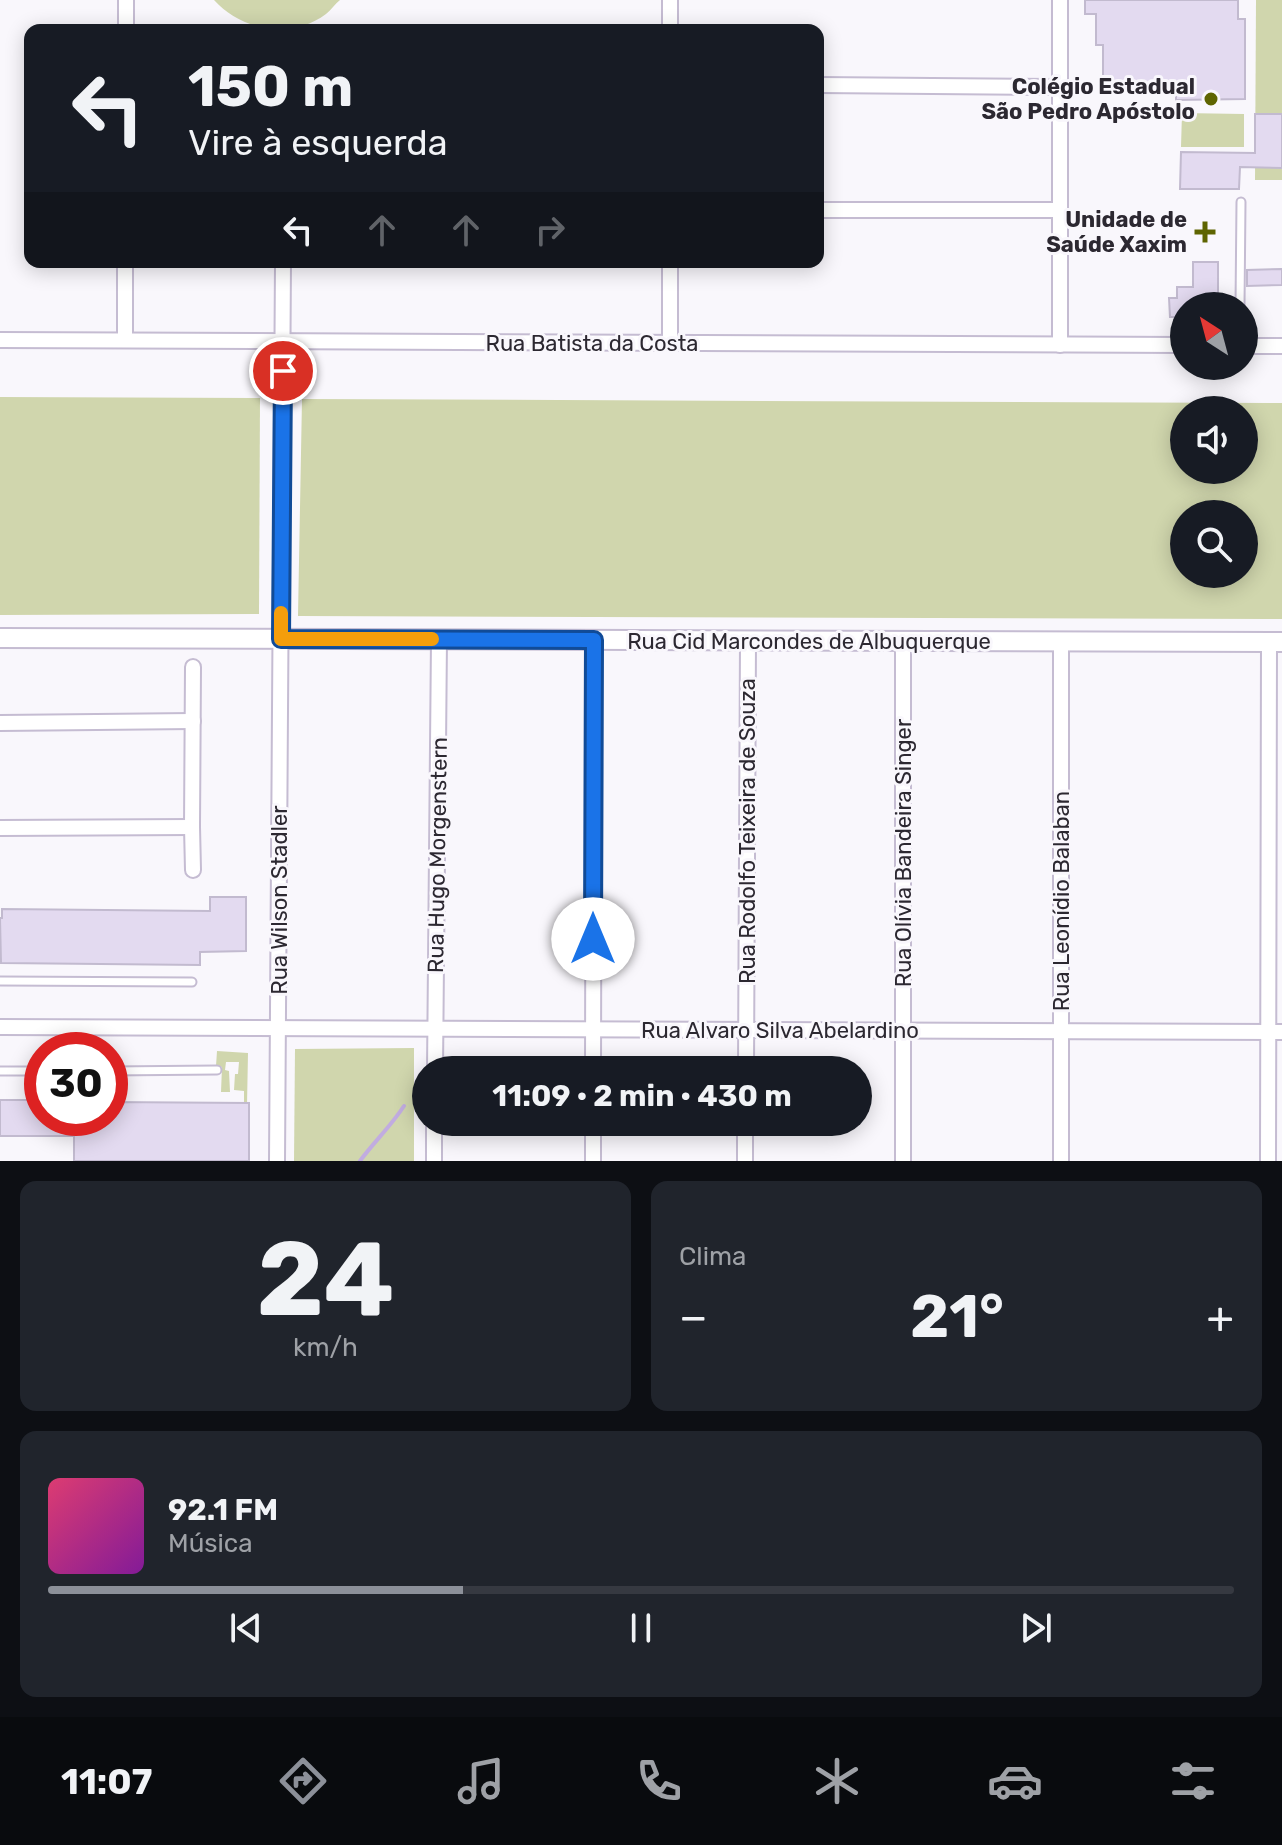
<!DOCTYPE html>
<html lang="pt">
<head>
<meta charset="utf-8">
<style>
  :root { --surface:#171b24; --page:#20242c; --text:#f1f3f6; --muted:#9ea1a6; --line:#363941; --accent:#8c9099 }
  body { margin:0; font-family:Rubik,sans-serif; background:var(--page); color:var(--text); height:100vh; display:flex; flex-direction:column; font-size:30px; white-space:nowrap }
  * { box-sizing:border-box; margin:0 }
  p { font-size:26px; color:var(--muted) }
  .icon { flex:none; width:44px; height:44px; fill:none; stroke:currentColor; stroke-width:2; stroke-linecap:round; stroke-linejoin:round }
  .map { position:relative; height:1161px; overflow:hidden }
  .sheet { display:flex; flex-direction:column; gap:20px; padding:20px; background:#0d0f14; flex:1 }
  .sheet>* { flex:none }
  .guide { position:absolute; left:24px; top:24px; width:800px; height:244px; border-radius:16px; box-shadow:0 4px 20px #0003; background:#171b24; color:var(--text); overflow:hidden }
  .needle { width:52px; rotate:324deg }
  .buttons { position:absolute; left:1170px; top:292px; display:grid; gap:16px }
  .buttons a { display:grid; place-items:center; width:88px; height:88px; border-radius:50%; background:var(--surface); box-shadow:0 4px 20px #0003; font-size:40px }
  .speed { position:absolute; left:24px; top:1032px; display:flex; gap:16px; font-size:40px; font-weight:700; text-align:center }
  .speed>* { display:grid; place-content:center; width:104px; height:104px; border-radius:50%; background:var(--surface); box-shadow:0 4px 20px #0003; line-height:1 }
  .speed .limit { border:12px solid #d22; background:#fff; color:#111 }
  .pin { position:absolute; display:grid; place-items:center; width:68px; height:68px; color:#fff; margin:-34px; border:4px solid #fff; border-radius:50%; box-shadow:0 2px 8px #0007 }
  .me { position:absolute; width:88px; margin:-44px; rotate:0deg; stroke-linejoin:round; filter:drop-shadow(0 0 6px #0008) }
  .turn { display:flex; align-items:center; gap:28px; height:168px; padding:0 32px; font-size:36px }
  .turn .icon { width:104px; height:104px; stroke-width:2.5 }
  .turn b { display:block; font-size:56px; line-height:68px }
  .lanes { display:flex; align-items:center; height:76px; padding:0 32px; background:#0003; justify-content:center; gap:40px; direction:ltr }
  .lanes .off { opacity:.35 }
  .big { font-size:60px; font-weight:700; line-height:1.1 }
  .sheet .widget { flex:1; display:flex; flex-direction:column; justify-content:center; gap:12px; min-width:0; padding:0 28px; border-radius:16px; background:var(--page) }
  .sheet .dial { align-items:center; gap:0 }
  .dial b { font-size:104px; line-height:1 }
  .song { display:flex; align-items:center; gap:24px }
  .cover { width:96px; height:96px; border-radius:12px; background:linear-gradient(135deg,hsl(340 70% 55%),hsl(290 70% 35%)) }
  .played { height:8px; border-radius:4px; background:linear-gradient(90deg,var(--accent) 35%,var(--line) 35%) }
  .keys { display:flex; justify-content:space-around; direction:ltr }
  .heat { display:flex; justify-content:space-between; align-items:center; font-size:44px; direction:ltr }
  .sheet .tiles { flex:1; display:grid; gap:20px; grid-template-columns:1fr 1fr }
  .widget:last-child { grid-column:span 2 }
  .trip { position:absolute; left:412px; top:1056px; width:460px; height:80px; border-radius:40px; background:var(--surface); box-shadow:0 4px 20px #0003; font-weight:700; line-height:80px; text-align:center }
  .dock { display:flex; height:128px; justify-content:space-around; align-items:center; background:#090b0e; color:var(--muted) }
  .dock .icon { width:56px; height:56px }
  .dock .active { color:var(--accent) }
  .dock b { font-size:36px; color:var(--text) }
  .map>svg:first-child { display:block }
  .green { fill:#d0d6ad; fill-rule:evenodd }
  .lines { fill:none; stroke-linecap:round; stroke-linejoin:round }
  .stream { stroke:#c1ace0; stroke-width:4 }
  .building { fill:#e3daf0; stroke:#c2bacf; stroke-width:2 }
  .service-casing { stroke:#c5bcd2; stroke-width:11 }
  .minor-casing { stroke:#c5bcd2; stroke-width:18 }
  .tertiary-casing { stroke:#c5bcd2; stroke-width:22 }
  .service { stroke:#fff; stroke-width:7 }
  .minor { stroke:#fff; stroke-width:14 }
  .tertiary { stroke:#fff; stroke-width:18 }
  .route-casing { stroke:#114b97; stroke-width:20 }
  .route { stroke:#1a73e8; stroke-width:14 }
  .slow { stroke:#f59e0b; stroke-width:14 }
  .poi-dot { fill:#5e6401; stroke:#f9f7fc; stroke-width:3 }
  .labels { text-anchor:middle; stroke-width:6; stroke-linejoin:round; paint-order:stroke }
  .poi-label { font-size:22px; font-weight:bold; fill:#2c2831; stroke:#f9f7fc; text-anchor:end }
  .street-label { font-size:22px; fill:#2c2831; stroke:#f9f7fc }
</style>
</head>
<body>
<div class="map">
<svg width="1282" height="1161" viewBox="0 0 1282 1161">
  <rect width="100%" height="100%" fill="#f9f7fc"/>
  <g class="green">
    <path d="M214,0H340C335,4 331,10 326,14C291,40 242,31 214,0Z"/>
    <polygon points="1256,0 1282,0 1282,180 1255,180"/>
    <polygon points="1182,113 1244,114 1244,147 1181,147"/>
    <polygon points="0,397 260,398 259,614 0,615"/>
    <path d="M302,399L1282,403V619L298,616ZM1244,410V470H1184V410ZM1244,514V574H1184V514Z"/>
    <polygon points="414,1048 414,1161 294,1161 295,1049"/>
    <polygon points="217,1051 248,1053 247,1105 244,1105 244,1091 234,1090 235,1074 238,1074 239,1062 226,1062 225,1070 229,1071 230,1092 221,1092 222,1067 216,1066"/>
  </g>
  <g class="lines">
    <path class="stream" d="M360,1161C374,1142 391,1126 404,1106"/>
  </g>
  <g class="building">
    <polygon points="1085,0 1238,0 1238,19 1245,19 1245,99 1176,100 1176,83 1103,83 1103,45 1096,45 1096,14 1085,14"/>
    <polygon points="1255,114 1282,114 1282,168 1240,167 1239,189 1180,189 1181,152 1255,153"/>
    <polygon points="1193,262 1218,262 1218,306 1184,306 1184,317 1170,317 1169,298 1177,298 1177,287 1193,287"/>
    <polygon points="1282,269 1282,285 1247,286 1247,270"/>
    <polygon points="210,897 246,897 246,951 200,952 200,965 1,963 0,918 2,918 2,909 210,911"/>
    <polygon points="0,1100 42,1100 42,1118 58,1118 58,1124 83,1124 83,1118 110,1118 110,1102 249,1103 249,1161 74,1161 74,1136 0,1136"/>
  </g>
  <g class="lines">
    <defs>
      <g id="service">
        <polyline points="1240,306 1241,202"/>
        <polyline points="0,981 192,982"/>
        <polyline points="0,1071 42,1071"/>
        <polyline points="110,1071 217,1070"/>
      </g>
      <g id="minor">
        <polyline points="1060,0 1060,345"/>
        <polyline points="126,30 126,0"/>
        <polyline points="670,30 670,0"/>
        <polyline points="818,85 1060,87"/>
        <polyline points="818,210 1060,210"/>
        <polyline points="0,340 1184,345"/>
        <polyline points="125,340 125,262"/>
        <polyline points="670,343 670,262"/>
        <polyline points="1244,346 1282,346"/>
        <polyline points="1061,641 1061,1161"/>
        <polyline points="193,667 192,827 193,870"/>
        <polyline points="0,723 193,721"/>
        <polyline points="0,828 192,827"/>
        <polyline points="0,1027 1282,1032"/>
        <polyline points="435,1070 439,639"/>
        <polyline points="593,1070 594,640"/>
        <polyline points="746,1070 748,640"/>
        <polyline points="593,1122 593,1161"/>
        <polyline points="277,1161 283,262"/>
        <polyline points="434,1161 434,1122"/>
        <polyline points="745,1161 745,1122"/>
        <polyline points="903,1161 903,641"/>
        <polyline points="1268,1161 1269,642"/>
      </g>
      <polyline id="tertiary" points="0,638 1282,642"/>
    </defs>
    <use href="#service" class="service-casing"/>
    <use href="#minor" class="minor-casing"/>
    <use href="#tertiary" class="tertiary-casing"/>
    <use href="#service" class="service"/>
    <use href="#minor" class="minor"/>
    <use href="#tertiary" class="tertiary"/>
  </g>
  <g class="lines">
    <defs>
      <polyline id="route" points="283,371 281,639 594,640 593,939"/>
    </defs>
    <use href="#route" class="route-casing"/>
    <use href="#route" class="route"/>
    <polyline class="slow" points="281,613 281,639 432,639"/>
  </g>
  <g class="poi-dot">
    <circle cx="1211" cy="99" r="8"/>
    <path d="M1201 220h8v8h8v8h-8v8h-8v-8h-8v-8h8z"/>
  </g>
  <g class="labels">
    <g class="poi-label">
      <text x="1195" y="94">Colégio Estadual<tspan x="1195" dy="25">São Pedro Apóstolo</tspan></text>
      <text x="1187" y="227">Unidade de<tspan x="1187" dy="25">Saúde Xaxim</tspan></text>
    </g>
    <g class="street-label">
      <text x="592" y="351">Rua Batista da Costa</text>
      <text x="809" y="649">Rua Cid Marcondes de Albuquerque</text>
      <text transform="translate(747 831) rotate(-90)" y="8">Rua Rodolfo Teixeira de Souza</text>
      <text transform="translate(903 853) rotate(-90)" y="8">Rua Olívia Bandeira Singer</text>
      <text transform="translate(437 855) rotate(-89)" y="8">Rua Hugo Morgenstern</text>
      <text transform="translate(279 900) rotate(-90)" y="8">Rua Wilson Stadler</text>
      <text transform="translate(1061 901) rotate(-90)" y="8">Rua Leonídio Balaban</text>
      <text x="780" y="1038">Rua Alvaro Silva Abelardino</text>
    </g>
  </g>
</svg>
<div class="buttons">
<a><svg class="needle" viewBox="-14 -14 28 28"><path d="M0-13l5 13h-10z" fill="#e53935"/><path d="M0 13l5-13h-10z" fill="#9ea1a6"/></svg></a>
<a><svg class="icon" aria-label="sound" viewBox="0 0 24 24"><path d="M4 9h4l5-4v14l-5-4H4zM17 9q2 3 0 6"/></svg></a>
<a><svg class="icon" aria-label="search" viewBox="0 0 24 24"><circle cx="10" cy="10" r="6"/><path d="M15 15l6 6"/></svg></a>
</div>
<div class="speed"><div class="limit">30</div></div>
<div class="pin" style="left:283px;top:371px;background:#d93025"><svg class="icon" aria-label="arrive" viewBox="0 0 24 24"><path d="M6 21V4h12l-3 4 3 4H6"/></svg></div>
<svg class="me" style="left:593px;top:939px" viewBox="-20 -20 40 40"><circle r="19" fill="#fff"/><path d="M0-13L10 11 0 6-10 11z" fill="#1a73e8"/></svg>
<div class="trip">11:09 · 2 min · 430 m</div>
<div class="guide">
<div class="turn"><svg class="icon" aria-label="left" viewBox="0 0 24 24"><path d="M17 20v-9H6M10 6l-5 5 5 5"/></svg><div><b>150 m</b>Vire à esquerda</div></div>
<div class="lanes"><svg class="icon" aria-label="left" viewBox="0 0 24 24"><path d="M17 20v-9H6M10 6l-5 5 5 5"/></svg><svg class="icon off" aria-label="ahead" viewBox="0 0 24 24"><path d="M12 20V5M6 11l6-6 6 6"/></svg><svg class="icon off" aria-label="ahead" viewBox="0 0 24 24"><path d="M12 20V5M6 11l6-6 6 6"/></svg><svg class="icon off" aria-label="right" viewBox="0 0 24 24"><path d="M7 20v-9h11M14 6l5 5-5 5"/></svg></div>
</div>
</div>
<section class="sheet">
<div class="tiles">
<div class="widget dial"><b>24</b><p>km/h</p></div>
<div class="widget"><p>Clima</p>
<div class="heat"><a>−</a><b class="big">21°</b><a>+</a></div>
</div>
<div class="widget">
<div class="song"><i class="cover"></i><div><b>92.1 FM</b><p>Música</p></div></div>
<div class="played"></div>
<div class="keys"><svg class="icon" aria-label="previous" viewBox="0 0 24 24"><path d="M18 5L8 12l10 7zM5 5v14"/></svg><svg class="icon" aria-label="pause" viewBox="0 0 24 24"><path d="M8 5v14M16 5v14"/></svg><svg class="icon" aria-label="next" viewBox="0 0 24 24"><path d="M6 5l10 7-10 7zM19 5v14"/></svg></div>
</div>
</div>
</section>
<nav class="dock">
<b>11:07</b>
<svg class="icon active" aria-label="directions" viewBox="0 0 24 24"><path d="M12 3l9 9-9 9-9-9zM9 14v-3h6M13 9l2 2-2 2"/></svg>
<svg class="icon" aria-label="music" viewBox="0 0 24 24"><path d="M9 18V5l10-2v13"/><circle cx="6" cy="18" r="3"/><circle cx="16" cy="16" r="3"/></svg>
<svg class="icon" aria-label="phone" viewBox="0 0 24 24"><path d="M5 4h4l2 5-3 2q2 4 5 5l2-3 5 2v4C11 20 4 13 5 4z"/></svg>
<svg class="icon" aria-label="climate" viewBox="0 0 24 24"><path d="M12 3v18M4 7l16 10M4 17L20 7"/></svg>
<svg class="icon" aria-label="car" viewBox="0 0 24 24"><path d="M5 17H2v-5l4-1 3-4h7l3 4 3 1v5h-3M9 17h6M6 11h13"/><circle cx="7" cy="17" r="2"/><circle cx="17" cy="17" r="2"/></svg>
<svg class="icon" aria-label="filters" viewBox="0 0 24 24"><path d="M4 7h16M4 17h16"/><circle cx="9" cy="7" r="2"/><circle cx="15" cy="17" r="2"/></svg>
</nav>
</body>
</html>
